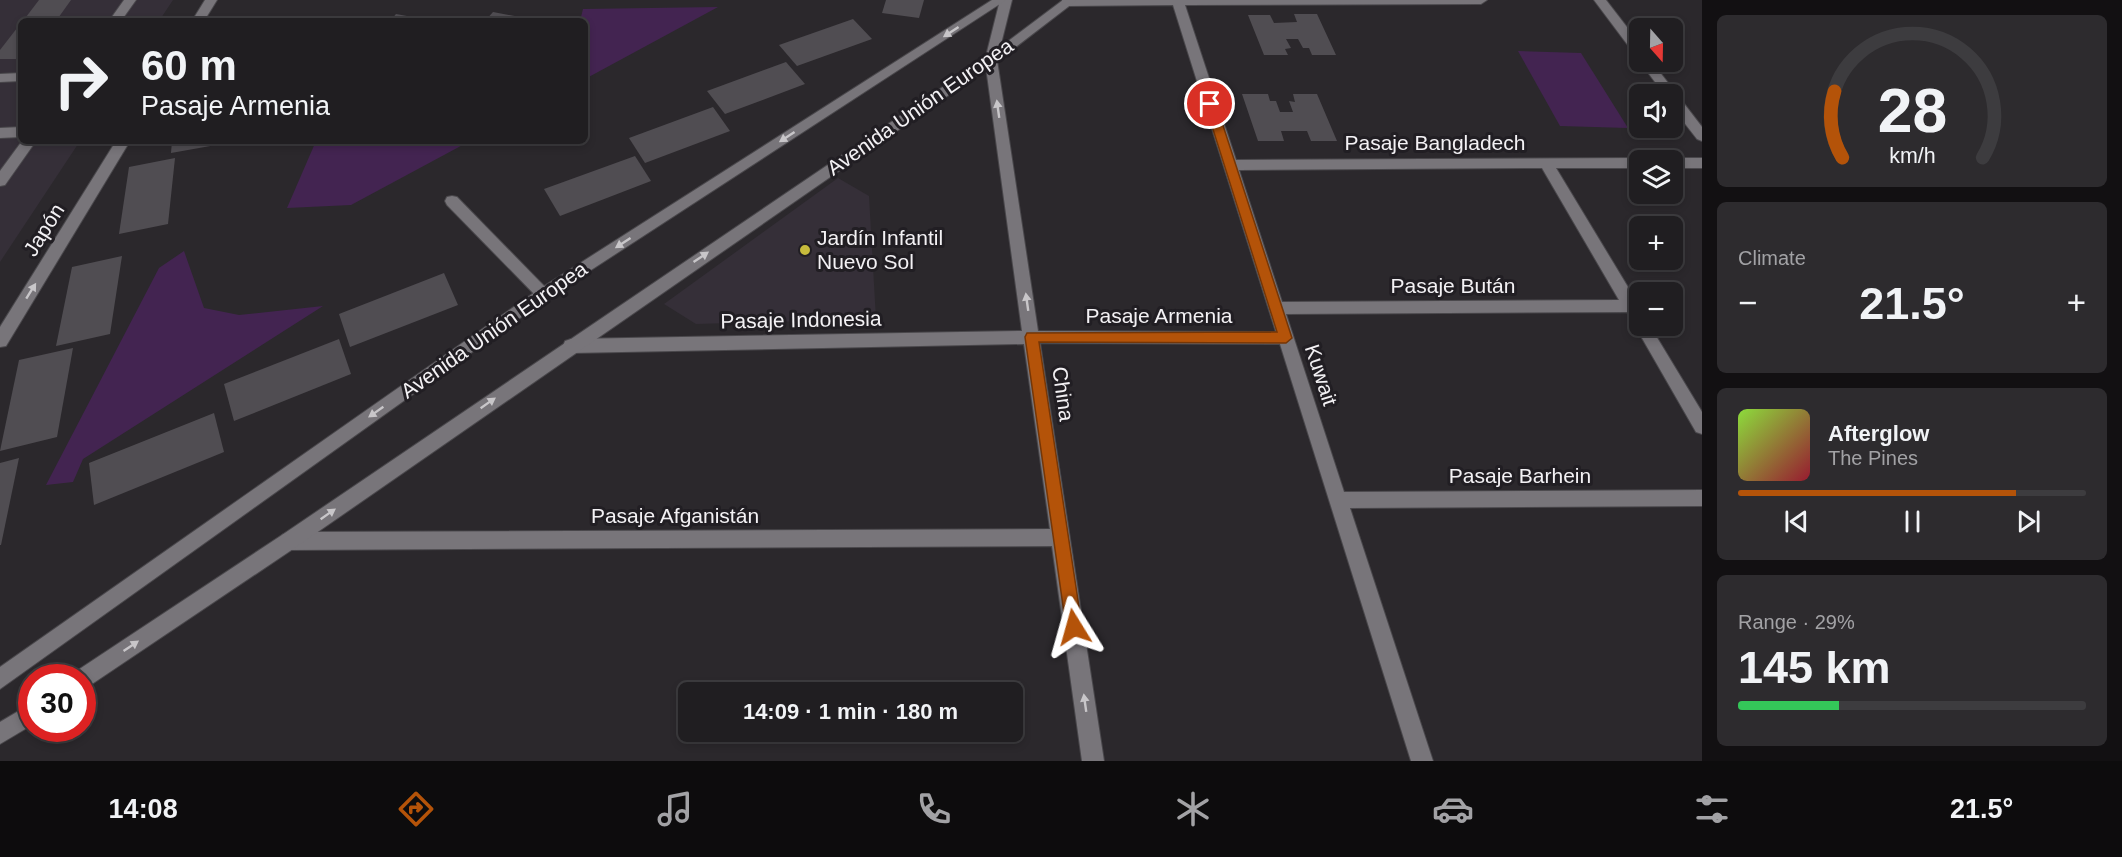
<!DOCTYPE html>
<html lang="en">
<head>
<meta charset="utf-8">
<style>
  :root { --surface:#201e21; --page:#2d2b2e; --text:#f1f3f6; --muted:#a2a2a5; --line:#3d3c3f; --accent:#b45309 }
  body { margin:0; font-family:Arial,sans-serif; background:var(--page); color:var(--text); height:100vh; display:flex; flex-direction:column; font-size:22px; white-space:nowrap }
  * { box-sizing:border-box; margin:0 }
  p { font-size:20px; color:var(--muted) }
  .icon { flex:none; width:33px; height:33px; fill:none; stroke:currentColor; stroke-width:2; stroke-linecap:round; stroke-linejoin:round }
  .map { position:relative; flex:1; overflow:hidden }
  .drawer { display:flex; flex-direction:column; gap:15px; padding:15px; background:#121012; width:420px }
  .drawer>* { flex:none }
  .top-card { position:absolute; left:18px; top:18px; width:570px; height:126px; border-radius:9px; box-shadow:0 3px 9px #0003,0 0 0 2px var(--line); background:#201e21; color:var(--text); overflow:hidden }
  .needle { width:39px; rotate:160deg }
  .tools { position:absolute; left:1629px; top:18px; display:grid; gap:12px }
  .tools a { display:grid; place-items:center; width:54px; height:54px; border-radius:9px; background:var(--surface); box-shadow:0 3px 9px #0003,0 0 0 2px var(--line); font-size:30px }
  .speed { position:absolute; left:18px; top:664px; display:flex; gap:12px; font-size:30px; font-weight:700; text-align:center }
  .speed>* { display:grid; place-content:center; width:78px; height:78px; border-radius:50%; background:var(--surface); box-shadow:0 3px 9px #0003,0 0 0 2px var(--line); line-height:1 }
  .speed .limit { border:9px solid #d22; background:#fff; color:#111 }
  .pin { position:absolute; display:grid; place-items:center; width:51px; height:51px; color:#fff; margin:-26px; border:3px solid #fff; border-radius:50%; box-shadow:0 2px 6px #0007 }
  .me { position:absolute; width:66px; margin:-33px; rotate:352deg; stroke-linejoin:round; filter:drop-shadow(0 0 4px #0008) }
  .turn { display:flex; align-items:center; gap:21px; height:126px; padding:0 24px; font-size:27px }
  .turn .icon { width:78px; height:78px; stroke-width:2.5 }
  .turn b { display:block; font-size:42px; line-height:51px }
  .big { font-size:45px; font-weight:700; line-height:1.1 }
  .drawer .tile { flex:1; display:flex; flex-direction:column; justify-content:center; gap:9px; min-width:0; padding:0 21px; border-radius:9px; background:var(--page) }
  .drawer .dial { align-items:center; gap:0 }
  .dial svg { height:156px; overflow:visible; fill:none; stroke:var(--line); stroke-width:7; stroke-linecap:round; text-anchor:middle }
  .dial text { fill:var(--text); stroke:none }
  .song { display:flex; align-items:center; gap:18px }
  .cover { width:72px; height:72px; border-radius:9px; background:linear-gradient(135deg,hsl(90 70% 55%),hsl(350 70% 35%)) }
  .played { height:6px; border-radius:3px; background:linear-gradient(90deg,var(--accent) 80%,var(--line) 80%) }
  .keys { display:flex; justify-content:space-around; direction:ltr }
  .heat { display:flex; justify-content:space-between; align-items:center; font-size:33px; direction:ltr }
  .charge { height:9px; border-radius:4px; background:linear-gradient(90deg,#34c759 29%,var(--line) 0) }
  .trip { position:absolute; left:678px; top:682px; width:345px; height:60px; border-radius:9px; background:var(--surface); box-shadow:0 3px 9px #0003,0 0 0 2px var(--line); font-weight:700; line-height:60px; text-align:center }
  .dock { display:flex; height:96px; justify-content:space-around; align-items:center; background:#0d0c0d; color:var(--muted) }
  .dock .icon { width:42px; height:42px }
  .dock .current { color:var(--accent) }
  .dock b { font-size:27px; color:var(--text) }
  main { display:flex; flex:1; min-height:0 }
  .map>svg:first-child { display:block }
  .built { fill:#352f38 }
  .green { fill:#432451 }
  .building { fill:#504d52 }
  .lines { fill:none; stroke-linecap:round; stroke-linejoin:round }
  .service-casing { stroke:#49474b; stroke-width:2 }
  .minor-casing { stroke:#49474b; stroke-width:2 }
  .tertiary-casing { stroke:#49474b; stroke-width:2 }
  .service { fill:#78757a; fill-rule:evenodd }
  .minor { fill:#78757a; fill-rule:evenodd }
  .tertiary { fill:#78757a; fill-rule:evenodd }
  .oneway { fill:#c8c6c9 }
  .route { fill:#b45309; stroke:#753606; stroke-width:1.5 }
  .poi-dot { fill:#c7bb3c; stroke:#211e23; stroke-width:2 }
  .labels { text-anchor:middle; stroke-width:6; stroke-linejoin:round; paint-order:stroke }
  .street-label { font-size:21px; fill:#f3f1f4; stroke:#211e23 }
  .poi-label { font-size:21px; fill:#f3f1f4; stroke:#211e23; text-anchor:start }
</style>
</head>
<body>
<main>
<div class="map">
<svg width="1702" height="761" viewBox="0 0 1702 761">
  <rect width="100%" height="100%" fill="#2b282c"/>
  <g class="built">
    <polygon points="0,0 173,0 159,21 21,21 21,141 80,141 0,262"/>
    <polygon points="838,178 869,196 876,319 696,324 664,304"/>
  </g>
  <g class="green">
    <polygon points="718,7 585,79 585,21 580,21 583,9"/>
    <polygon points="1518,51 1581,53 1628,128 1560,126"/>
    <polygon points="316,141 470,141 351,205 287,208"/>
    <polygon points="184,251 204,308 239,315 323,306 83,459 73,482 46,485 159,268"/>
  </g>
  <g class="building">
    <polygon points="39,0 71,0 56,21 23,21"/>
    <polygon points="886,0 924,0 919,18 882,13"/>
    <polygon points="493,12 536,20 536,21 485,21"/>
    <polygon points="396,14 429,20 429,21 390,21"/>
    <polygon points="1294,14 1317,14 1336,55 1312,55 1309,48 1303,48 1298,39 1286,39 1291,48 1285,49 1288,55 1264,55 1248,15 1270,15 1274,23 1297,22"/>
    <polygon points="853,19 872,39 797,66 779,45"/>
    <polygon points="21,23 21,59 0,59 0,50"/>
    <polygon points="786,62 805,84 725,114 707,91"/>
    <polygon points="1242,94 1268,94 1270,101 1276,101 1280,112 1293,112 1289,101 1295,102 1293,94 1317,94 1337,141 1311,141 1307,131 1281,131 1284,141 1258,141"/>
    <polygon points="713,107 730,131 645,163 629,138"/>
    <polygon points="172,141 216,141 216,145 171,153"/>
    <polygon points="635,156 651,181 560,216 544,189"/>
    <polygon points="175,158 168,224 119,234 129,167"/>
    <polygon points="122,256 110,334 56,346 72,267"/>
    <polygon points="444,273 458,305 350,347 339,314"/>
    <polygon points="339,339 351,374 234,421 224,384"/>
    <polygon points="73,348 57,437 0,451 19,360"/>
    <polygon points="214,413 224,452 94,505 89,463"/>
    <polygon points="19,458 1,545 0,545 0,463"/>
  </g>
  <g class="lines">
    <defs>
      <g id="service">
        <polygon points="124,0 136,0 121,21 109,21"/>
        <polygon points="21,73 21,81 0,82 0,74"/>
        <polygon points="21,127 21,137 0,138 0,128"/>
        <polygon points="22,141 36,141 5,185 0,186 0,171"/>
        <polygon points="452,196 457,197 548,290 551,294 548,298 538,298 447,205 445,201 447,197"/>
      </g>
      <g id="minor">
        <polygon points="205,0 217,0 204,21 192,21"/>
        <path d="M1000,0H1012L997,60L1038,331L1276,332L1173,5L1067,6L1063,5L1062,0H1487L1481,4L1185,5L1236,160L1640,158L1645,160H1640V168H1556L1640,307V326H1650L1702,412V434L1696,432L1627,312L1286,314L1344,492L1702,490V506L1350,508L1433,761H1411L1280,344L1040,343L1104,761H1082L1052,546L289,550L282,547L280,541L282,535L289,532L1050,529L1024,344L571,353L565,351L563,346L565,341L571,339L1022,331L985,60ZM1542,168L1619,300L1282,302L1239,170Z"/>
        <polygon points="1594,0 1606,0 1640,44 1640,57 1636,56"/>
        <polygon points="1640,62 1652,62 1702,127 1702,141 1697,139 1672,107 1672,94 1664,94"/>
        <polygon points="116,141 130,141 6,346 0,347 0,327"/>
        <polygon points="1672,158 1702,158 1702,168 1672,168 1672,160 1667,160"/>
      </g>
      <g id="tertiary">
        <polygon points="992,0 1006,0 548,298 0,689 0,667 538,290"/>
        <polygon points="1063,0 1077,0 995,63 296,547 89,686 82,689 82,678 72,678 75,672 282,535 987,57"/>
        <polygon points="32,703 32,725 0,744 0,722"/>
      </g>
    </defs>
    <use href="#service" class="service-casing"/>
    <use href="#minor" class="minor-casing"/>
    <use href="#tertiary" class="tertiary-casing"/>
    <use href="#service" class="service"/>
    <use href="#minor" class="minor"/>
    <use href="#tertiary" class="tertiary"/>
  </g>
  <defs><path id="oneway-solid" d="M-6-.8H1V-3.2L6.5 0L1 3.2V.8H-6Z" transform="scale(1.5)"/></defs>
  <g class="oneway">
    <use href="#oneway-solid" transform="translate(951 32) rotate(147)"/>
    <use href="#oneway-solid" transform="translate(998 109) rotate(-98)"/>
    <use href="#oneway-solid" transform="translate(787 137) rotate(147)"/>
    <use href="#oneway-solid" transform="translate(623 243) rotate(147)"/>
    <use href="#oneway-solid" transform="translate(701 257) rotate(-34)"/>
    <use href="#oneway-solid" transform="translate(31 291) rotate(-58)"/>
    <use href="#oneway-solid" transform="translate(1027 302) rotate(-98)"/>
    <use href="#oneway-solid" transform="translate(488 403) rotate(-35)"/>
    <use href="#oneway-solid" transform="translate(376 412) rotate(145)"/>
    <use href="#oneway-solid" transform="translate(328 514) rotate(-35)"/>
    <use href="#oneway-solid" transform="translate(131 646) rotate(-34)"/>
    <use href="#oneway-solid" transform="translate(1085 703) rotate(-98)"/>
  </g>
  <polygon class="route" points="1210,100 1216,104 1292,338 1286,343 1039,342 1082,627 1079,632 1074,635 1068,632 1066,627 1025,337 1027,333 1277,332 1205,104"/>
  <circle class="poi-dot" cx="805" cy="250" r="6"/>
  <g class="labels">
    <g class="street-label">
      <text transform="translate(920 107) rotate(-35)" y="7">Avenida Unión Europea</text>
      <text x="1435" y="150">Pasaje Bangladech</text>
      <text transform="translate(44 230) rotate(-58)" y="7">Japón</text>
      <text x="1453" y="293">Pasaje Bután</text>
      <text x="1159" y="323">Pasaje Armenia</text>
      <text transform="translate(801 320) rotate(-1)" y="7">Pasaje Indonesia</text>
      <text transform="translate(494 330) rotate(-35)" y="7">Avenida Unión Europea</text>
      <text transform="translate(1321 375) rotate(72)" y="7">Kuwait</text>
      <text transform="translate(1063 394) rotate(82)" y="7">China</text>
      <text x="1520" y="483">Pasaje Barhein</text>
      <text x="675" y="523">Pasaje Afganistán</text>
    </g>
    <g class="poi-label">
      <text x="817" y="245">Jardín Infantil<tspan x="817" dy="24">Nuevo Sol</tspan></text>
    </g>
  </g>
</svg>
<div class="tools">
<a><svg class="needle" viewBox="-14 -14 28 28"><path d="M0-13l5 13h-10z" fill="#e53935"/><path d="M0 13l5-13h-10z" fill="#a2a2a5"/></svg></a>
<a><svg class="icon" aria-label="sound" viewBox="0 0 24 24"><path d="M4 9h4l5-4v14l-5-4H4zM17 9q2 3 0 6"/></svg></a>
<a><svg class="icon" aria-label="layers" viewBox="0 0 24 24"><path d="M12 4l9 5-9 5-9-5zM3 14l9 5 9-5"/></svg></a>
<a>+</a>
<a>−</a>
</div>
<div class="speed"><div class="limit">30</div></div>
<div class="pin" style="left:1210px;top:104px;background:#d93025"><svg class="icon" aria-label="arrive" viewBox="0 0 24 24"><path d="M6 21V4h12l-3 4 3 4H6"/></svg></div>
<svg class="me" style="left:1074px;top:627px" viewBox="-20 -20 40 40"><path d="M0-17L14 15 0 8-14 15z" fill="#b45309" stroke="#fff" stroke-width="4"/></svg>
<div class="trip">14:09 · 1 min · 180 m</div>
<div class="top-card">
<div class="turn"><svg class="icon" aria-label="right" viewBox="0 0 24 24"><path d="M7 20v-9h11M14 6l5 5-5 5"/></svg><div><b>60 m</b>Pasaje Armenia</div></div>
</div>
</div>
<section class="drawer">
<div class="tile dial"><svg viewBox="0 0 100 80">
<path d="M14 69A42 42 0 1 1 86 69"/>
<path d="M14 69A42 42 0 0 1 10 35" stroke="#b45309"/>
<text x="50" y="56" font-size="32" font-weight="700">28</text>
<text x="50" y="72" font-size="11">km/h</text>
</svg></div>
<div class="tile"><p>Climate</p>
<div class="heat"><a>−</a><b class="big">21.5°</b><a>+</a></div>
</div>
<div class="tile">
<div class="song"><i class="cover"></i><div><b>Afterglow</b><p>The Pines</p></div></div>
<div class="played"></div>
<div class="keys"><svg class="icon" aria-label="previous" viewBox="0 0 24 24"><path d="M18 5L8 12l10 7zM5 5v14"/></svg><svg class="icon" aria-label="pause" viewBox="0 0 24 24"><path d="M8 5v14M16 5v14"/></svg><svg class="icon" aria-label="next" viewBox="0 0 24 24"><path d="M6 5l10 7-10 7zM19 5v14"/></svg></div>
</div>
<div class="tile"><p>Range · 29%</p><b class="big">145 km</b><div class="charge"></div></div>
</section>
</main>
<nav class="dock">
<b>14:08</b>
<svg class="icon current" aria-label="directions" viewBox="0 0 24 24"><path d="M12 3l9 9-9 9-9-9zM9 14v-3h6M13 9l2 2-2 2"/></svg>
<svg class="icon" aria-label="music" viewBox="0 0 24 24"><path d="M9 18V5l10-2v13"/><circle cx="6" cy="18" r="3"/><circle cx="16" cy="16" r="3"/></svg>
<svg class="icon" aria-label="phone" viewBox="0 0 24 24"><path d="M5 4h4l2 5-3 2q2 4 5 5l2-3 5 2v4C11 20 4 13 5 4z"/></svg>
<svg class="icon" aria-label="climate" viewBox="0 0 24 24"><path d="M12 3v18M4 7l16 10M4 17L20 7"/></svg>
<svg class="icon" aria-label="car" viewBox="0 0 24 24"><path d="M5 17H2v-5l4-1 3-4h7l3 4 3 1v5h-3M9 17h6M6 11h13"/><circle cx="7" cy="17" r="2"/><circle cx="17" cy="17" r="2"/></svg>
<svg class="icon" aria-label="filters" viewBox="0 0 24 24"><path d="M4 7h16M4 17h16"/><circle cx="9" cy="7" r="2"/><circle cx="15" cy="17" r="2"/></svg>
<b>21.5°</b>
</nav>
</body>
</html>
